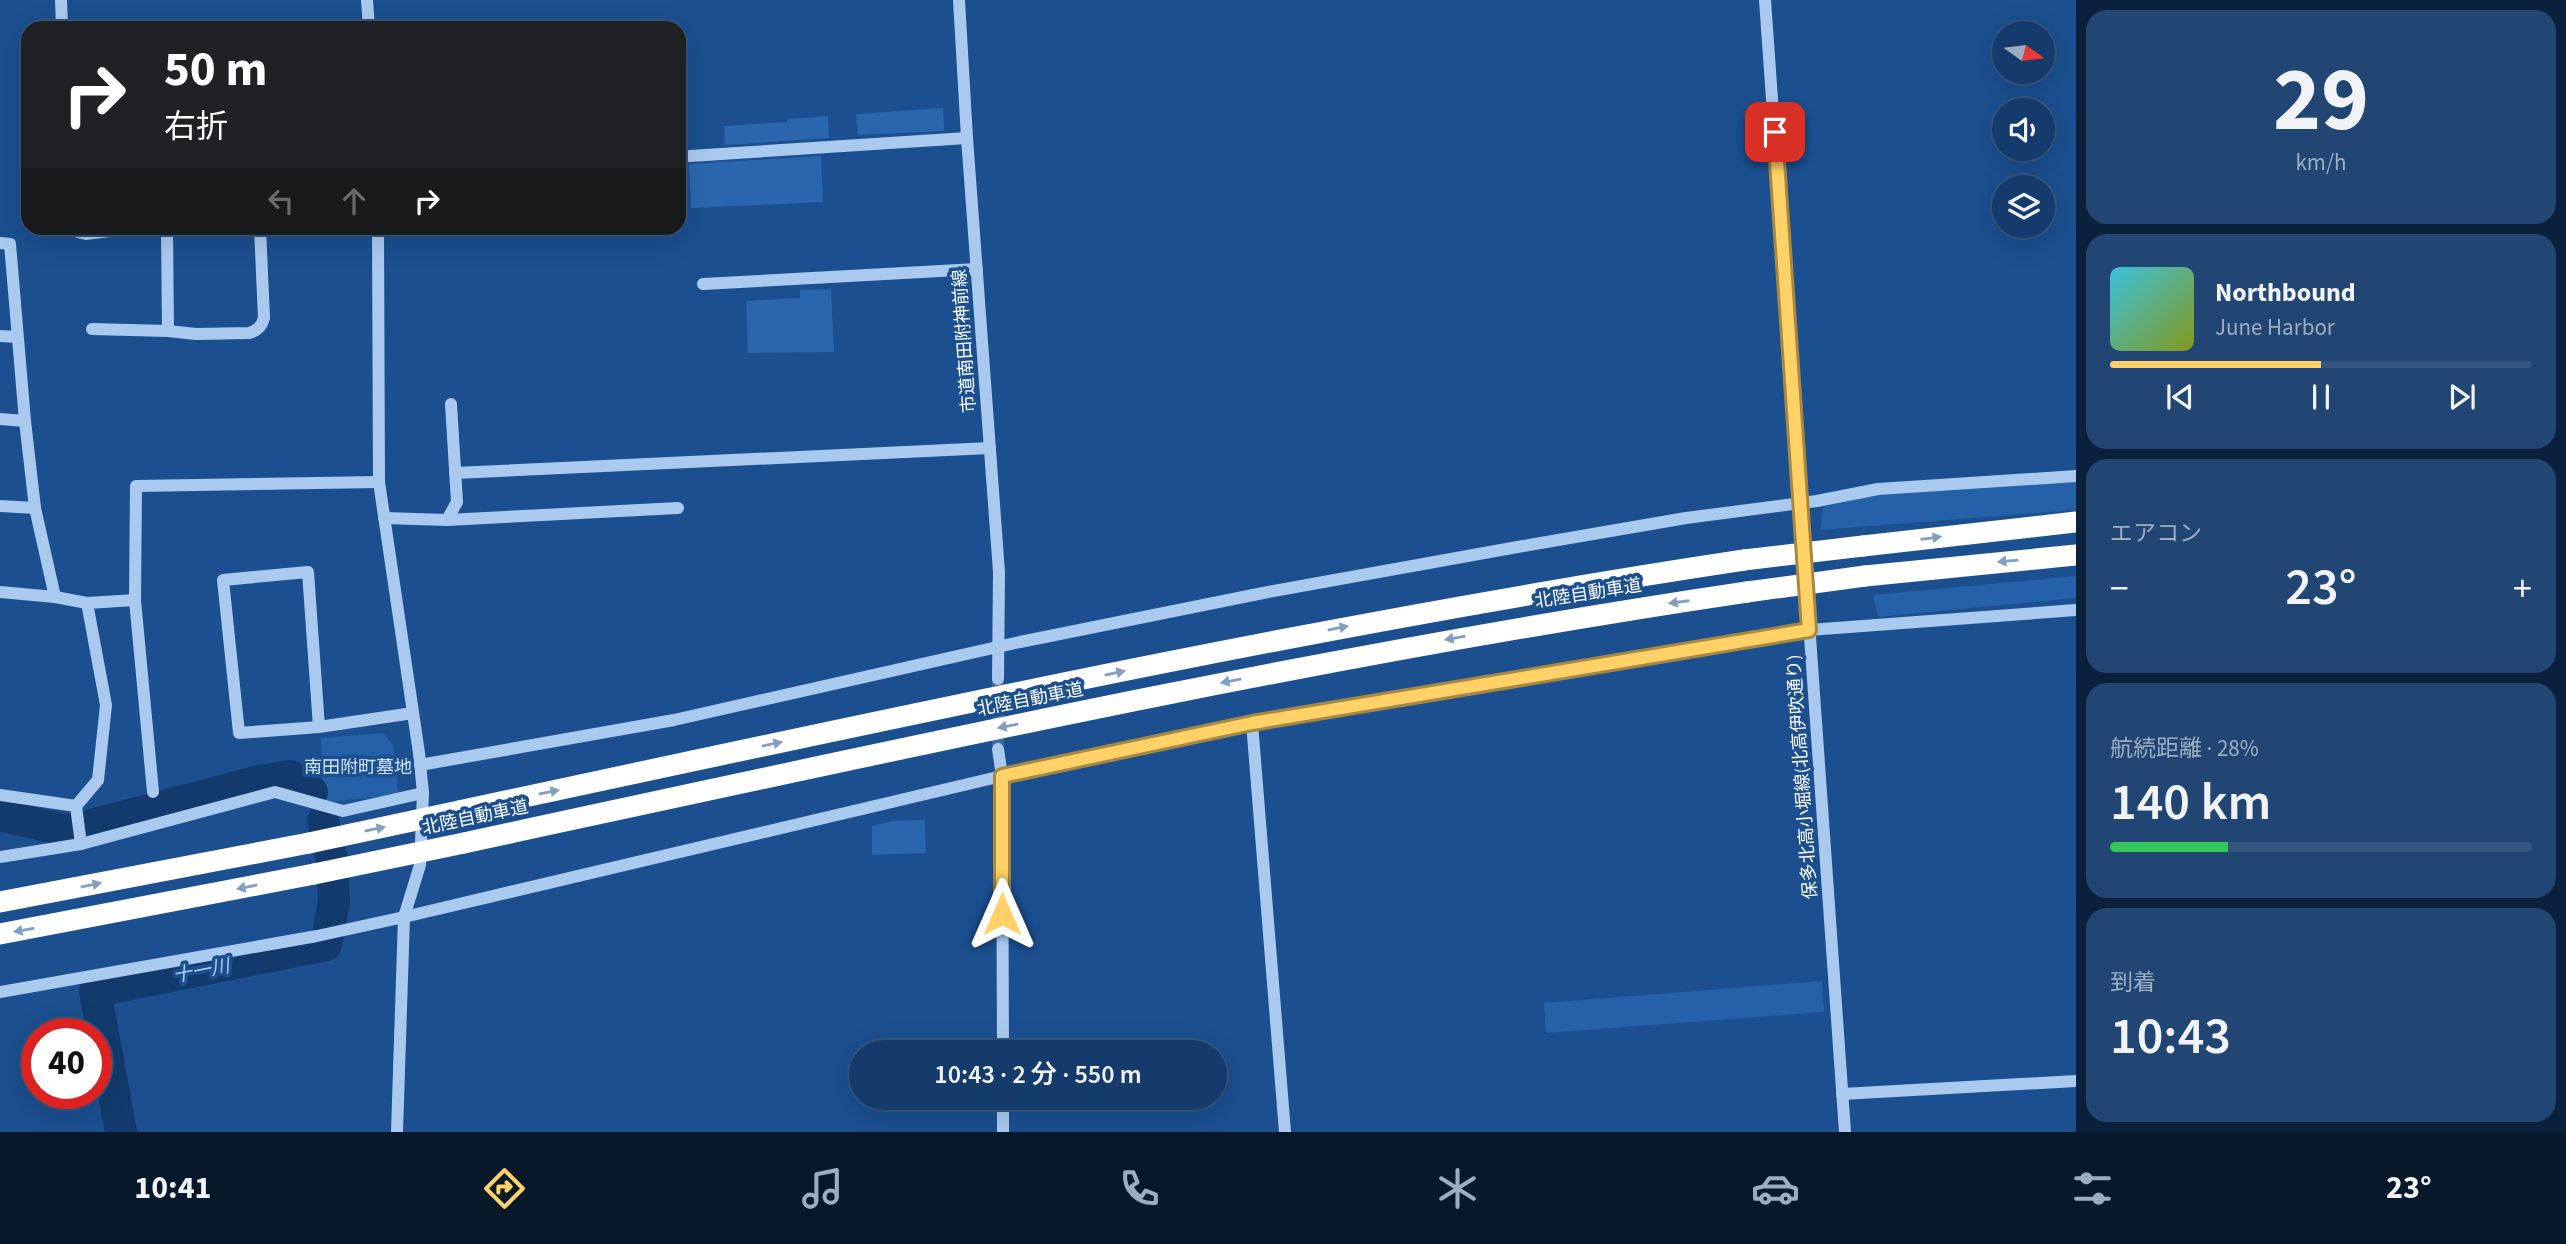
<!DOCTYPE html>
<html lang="ja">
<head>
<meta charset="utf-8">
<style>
  :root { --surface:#143b6b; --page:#214673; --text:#f1f3f6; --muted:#9dadc1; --line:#33557e; --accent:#ffd166 }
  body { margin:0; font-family:"Source Sans 3","Noto Sans JP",sans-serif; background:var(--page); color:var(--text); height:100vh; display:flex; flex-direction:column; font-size:26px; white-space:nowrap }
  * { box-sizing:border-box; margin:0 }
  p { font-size:23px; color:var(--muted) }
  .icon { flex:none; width:38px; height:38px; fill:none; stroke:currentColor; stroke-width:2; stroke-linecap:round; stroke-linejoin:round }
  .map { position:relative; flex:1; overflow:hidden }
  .panel { display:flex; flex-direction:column; gap:10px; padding:10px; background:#0b203b; width:490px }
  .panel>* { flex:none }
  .top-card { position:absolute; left:21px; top:21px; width:665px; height:214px; border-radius:21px; box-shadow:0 7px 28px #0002,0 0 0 2px var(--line); background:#202124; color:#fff; overflow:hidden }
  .needle { width:46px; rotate:104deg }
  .controls { position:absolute; left:1992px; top:21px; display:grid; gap:14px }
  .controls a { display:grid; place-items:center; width:63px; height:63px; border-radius:50%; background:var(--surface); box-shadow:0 7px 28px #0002,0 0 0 2px var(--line); font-size:35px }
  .speed { position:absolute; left:21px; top:1018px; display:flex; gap:14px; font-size:35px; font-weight:700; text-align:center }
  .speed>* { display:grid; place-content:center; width:91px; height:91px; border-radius:50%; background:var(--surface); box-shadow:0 7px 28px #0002,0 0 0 2px var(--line); line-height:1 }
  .speed .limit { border:10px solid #d22; background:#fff; color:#111 }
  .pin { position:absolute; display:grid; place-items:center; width:60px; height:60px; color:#fff; margin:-30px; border-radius:14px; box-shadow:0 4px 10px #0006 }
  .me { position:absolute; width:77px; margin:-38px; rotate:0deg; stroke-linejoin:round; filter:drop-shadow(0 0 5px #0008) }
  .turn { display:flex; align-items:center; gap:24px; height:147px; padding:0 28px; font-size:32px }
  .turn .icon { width:91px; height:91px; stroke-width:2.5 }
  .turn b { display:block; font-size:49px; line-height:60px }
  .lanes { display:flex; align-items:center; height:66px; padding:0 28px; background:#0003; justify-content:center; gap:35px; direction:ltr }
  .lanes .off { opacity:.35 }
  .big { font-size:52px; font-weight:600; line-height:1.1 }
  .panel .tile { flex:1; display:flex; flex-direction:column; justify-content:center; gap:10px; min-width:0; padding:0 24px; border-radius:21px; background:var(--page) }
  .panel .dial { align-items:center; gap:0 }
  .dial b { font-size:91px; line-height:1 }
  .song { display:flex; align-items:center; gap:21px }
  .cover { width:84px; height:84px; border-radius:10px; background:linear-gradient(135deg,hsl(190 70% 55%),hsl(70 70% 35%)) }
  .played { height:7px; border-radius:4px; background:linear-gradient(90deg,var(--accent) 50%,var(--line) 50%) }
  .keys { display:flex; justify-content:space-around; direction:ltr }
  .heat { display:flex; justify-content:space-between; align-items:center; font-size:38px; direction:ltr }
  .charge { height:10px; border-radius:5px; background:linear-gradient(90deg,#34c759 28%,var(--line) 0) }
  .trip { position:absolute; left:849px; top:1040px; width:378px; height:70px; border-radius:35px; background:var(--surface); box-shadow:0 7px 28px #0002,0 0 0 2px var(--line); font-weight:600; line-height:70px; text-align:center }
  .tabs { display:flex; height:112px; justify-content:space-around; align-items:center; background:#08182b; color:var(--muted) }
  .tabs .icon { width:49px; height:49px }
  .tabs .on { color:var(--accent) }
  .tabs b { font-size:32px; color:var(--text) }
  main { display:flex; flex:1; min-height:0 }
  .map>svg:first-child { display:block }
  .green { fill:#2461a8 }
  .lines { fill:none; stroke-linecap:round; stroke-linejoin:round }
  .river { stroke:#123a6d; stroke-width:32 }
  .building { fill:#2a66ad }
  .minor-tunnel { stroke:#3d69a0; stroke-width:12; stroke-dasharray:12 6; stroke-linecap:butt }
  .minor { stroke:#a9c9ee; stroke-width:12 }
  .highway { stroke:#fff; stroke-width:21 }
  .highway-bridge { stroke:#fff; stroke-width:21 }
  .oneway { fill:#829ec1 }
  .route-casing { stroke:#a68842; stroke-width:18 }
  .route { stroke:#ffd166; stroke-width:12 }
  .labels { text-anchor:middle; stroke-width:7; stroke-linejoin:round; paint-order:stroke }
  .street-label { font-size:18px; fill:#fff; stroke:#1b4f8f }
  .park-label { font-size:18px; fill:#cfe3fa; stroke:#1b4f8f }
  .water-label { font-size:19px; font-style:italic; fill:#b5d3f5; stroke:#1b4f8f }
</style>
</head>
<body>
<main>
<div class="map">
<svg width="2076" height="1132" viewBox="0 0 2076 1132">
  <rect width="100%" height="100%" fill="#1b4f8f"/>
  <g class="green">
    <polygon points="2076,481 2076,510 1820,530 1823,507 1885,492"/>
    <polygon points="2076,576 2076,598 1878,617 1873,595"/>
    <polygon points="383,733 393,745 398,794 323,803 321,738"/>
    <polygon points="1822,981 1824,1012 1546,1033 1544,1003"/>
  </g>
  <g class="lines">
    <g class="river">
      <polyline points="0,815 68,831 256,782 290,776 312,792"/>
      <polyline points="121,1132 95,991 326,945 334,901 332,860 323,821"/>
    </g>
  </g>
  <g class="building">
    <polygon points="943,108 944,131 858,135 856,114"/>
    <polygon points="828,116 829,138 725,145 724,126 787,122 787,119"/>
    <polygon points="821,156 823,202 691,208 689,164"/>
    <polygon points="831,289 834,352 748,353 746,301 800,298 800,290"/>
    <polygon points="925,820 926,853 872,855 872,826 892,821"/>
  </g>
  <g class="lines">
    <polyline class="minor-tunnel" points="998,679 998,749"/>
    <g class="minor">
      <polyline points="61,0 62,28"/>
      <polyline points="367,0 369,28"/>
      <polyline points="959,0 967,138 999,572 998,679"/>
      <polyline points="1765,0 1845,1132"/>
      <polyline points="690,156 967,138"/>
      <polyline points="74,228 78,232 86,234 132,228"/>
      <path d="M167,228L168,331L196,334L249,333C257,331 262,326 264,318L260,228"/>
      <polyline points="378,228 379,482 419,753 423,793 420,865 404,917 397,1132"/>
      <polyline points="0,243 10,244 25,421 35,508 55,597 0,592"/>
      <polyline points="703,284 977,269"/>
      <polyline points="92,329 168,331"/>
      <polyline points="0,336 17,337"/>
      <polyline points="0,419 25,421"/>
      <polyline points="455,473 990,448"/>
      <polyline points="0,506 35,508"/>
      <polyline points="384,518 447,520 678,508"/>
      <polyline points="447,520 457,502 451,404"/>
      <polyline points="55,597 87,603 135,600"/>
      <polyline points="1252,723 1285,1132"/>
      <polyline points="319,727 308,572 223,580 239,733 319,727 413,713"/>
      <polyline points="998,749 1002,776 1003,1052"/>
      <polyline points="420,765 674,720 1020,642 1268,592 1523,546 1686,518 1817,501 1878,489 2076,476"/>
      <polyline points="153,792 135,600 136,486 379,482"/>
      <polyline points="0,795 76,806"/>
      <polyline points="81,844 76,806 98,780 106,705 87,603"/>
      <polyline points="0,857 81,844 275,792 343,811 423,793"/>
      <polyline points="0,992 317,936 404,917 1002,776 1252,723 1809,630 2076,610"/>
      <polyline points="1842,1094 2076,1081"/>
      <polyline points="1003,1097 1003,1132"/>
    </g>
    <g class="highway">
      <polyline points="1863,546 2076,522"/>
      <polyline points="1865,576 2076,555"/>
      <path d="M459,811C885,720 1312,625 1744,560"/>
      <path d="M464,843C890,751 1315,656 1747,592"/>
      <polyline points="0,902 309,843"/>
      <polyline points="0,934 314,874"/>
    </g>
    <g class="highway-bridge">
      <polyline points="1744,560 1863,546"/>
      <polyline points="1747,592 1865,576"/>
      <polyline points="309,843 459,811"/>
      <polyline points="314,874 464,843"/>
    </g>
  </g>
  <defs><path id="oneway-solid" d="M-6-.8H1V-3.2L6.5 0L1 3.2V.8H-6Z" transform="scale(1.75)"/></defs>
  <g class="oneway">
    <use href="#oneway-solid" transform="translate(1931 538) rotate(-7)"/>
    <use href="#oneway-solid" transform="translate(2008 561) rotate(175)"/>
    <use href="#oneway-solid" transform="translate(1679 602) rotate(172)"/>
    <use href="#oneway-solid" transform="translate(1338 628) rotate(-11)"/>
    <use href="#oneway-solid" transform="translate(1455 638) rotate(170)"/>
    <use href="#oneway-solid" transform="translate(1115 673) rotate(-11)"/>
    <use href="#oneway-solid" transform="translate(1231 681) rotate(169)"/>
    <use href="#oneway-solid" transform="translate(1008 726) rotate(169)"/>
    <use href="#oneway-solid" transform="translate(772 744) rotate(-12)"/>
    <use href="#oneway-solid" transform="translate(549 792) rotate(-12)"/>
    <use href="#oneway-solid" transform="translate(375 829) rotate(-12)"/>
    <use href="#oneway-solid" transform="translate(91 885) rotate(-11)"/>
    <use href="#oneway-solid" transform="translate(247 887) rotate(169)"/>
    <use href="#oneway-solid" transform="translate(24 930) rotate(170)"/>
  </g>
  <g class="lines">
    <defs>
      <polyline id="route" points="1002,914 1002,776 1252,723 1809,630 1775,132"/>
    </defs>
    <use href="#route" class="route-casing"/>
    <use href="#route" class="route"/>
  </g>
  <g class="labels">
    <g class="street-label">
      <text transform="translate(964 341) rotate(-94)" y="6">市道南田附神前線</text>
      <text transform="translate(1588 593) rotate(-9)" y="6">北陸自動車道</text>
      <text transform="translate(1030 699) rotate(-11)" y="6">北陸自動車道</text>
      <text transform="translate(1802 777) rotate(-94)" y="6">保多北高小堀線(北高伊吹通り)</text>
      <text transform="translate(475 817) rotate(-12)" y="6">北陸自動車道</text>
    </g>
    <g class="park-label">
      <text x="358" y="773">南田附町墓地</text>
    </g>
    <g class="water-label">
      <text transform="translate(201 970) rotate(-11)" y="7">十一川</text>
    </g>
  </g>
</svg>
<div class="controls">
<a><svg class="needle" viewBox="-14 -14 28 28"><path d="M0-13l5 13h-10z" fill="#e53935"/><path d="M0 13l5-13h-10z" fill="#9dadc1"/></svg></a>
<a><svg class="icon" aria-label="sound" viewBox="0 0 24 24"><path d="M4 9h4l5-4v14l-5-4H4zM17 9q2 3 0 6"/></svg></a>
<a><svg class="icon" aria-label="layers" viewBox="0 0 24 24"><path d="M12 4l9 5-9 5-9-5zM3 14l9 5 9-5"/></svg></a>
</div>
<div class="speed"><div class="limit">40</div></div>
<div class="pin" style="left:1775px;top:132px;background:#d93025"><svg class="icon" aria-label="arrive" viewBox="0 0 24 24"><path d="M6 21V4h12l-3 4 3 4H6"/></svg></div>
<svg class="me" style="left:1002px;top:914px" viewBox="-20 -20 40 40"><path d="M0-17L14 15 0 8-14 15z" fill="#ffd166" stroke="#fff" stroke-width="4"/></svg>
<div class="trip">10:43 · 2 分 · 550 m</div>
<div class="top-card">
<div class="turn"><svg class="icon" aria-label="right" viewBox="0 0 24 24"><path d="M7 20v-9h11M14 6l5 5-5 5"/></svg><div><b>50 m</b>右折</div></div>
<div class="lanes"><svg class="icon off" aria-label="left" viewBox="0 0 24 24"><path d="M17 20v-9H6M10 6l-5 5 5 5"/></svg><svg class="icon off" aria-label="ahead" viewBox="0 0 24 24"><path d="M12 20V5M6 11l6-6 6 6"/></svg><svg class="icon" aria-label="right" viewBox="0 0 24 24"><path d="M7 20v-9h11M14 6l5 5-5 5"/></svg></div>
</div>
</div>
<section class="panel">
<div class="tile dial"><b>29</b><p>km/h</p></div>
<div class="tile">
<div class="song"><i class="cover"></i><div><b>Northbound</b><p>June Harbor</p></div></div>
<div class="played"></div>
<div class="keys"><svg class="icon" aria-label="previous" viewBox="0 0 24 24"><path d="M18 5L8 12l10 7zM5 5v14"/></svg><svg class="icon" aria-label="pause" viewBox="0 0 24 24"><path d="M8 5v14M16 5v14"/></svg><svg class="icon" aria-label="next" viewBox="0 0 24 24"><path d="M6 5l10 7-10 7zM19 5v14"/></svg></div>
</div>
<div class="tile"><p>エアコン</p>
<div class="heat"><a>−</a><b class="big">23°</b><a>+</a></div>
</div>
<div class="tile"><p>航続距離 · 28%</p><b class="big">140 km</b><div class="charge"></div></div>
<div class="tile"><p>到着</p><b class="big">10:43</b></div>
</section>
</main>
<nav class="tabs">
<b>10:41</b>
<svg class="icon on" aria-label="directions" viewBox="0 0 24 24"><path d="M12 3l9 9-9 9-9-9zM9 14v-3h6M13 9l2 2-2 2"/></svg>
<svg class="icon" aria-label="music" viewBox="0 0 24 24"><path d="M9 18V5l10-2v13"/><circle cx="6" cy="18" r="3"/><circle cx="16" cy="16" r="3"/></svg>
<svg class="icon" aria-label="phone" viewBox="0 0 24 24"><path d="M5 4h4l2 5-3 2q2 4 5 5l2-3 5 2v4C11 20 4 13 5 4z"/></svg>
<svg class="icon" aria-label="climate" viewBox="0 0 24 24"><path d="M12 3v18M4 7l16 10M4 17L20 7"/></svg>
<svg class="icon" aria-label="car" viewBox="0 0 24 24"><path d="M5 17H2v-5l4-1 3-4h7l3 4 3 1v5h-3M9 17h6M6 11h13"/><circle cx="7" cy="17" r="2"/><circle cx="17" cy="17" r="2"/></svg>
<svg class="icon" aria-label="filters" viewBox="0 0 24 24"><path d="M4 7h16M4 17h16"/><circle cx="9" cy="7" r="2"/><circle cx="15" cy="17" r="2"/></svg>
<b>23°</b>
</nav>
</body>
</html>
